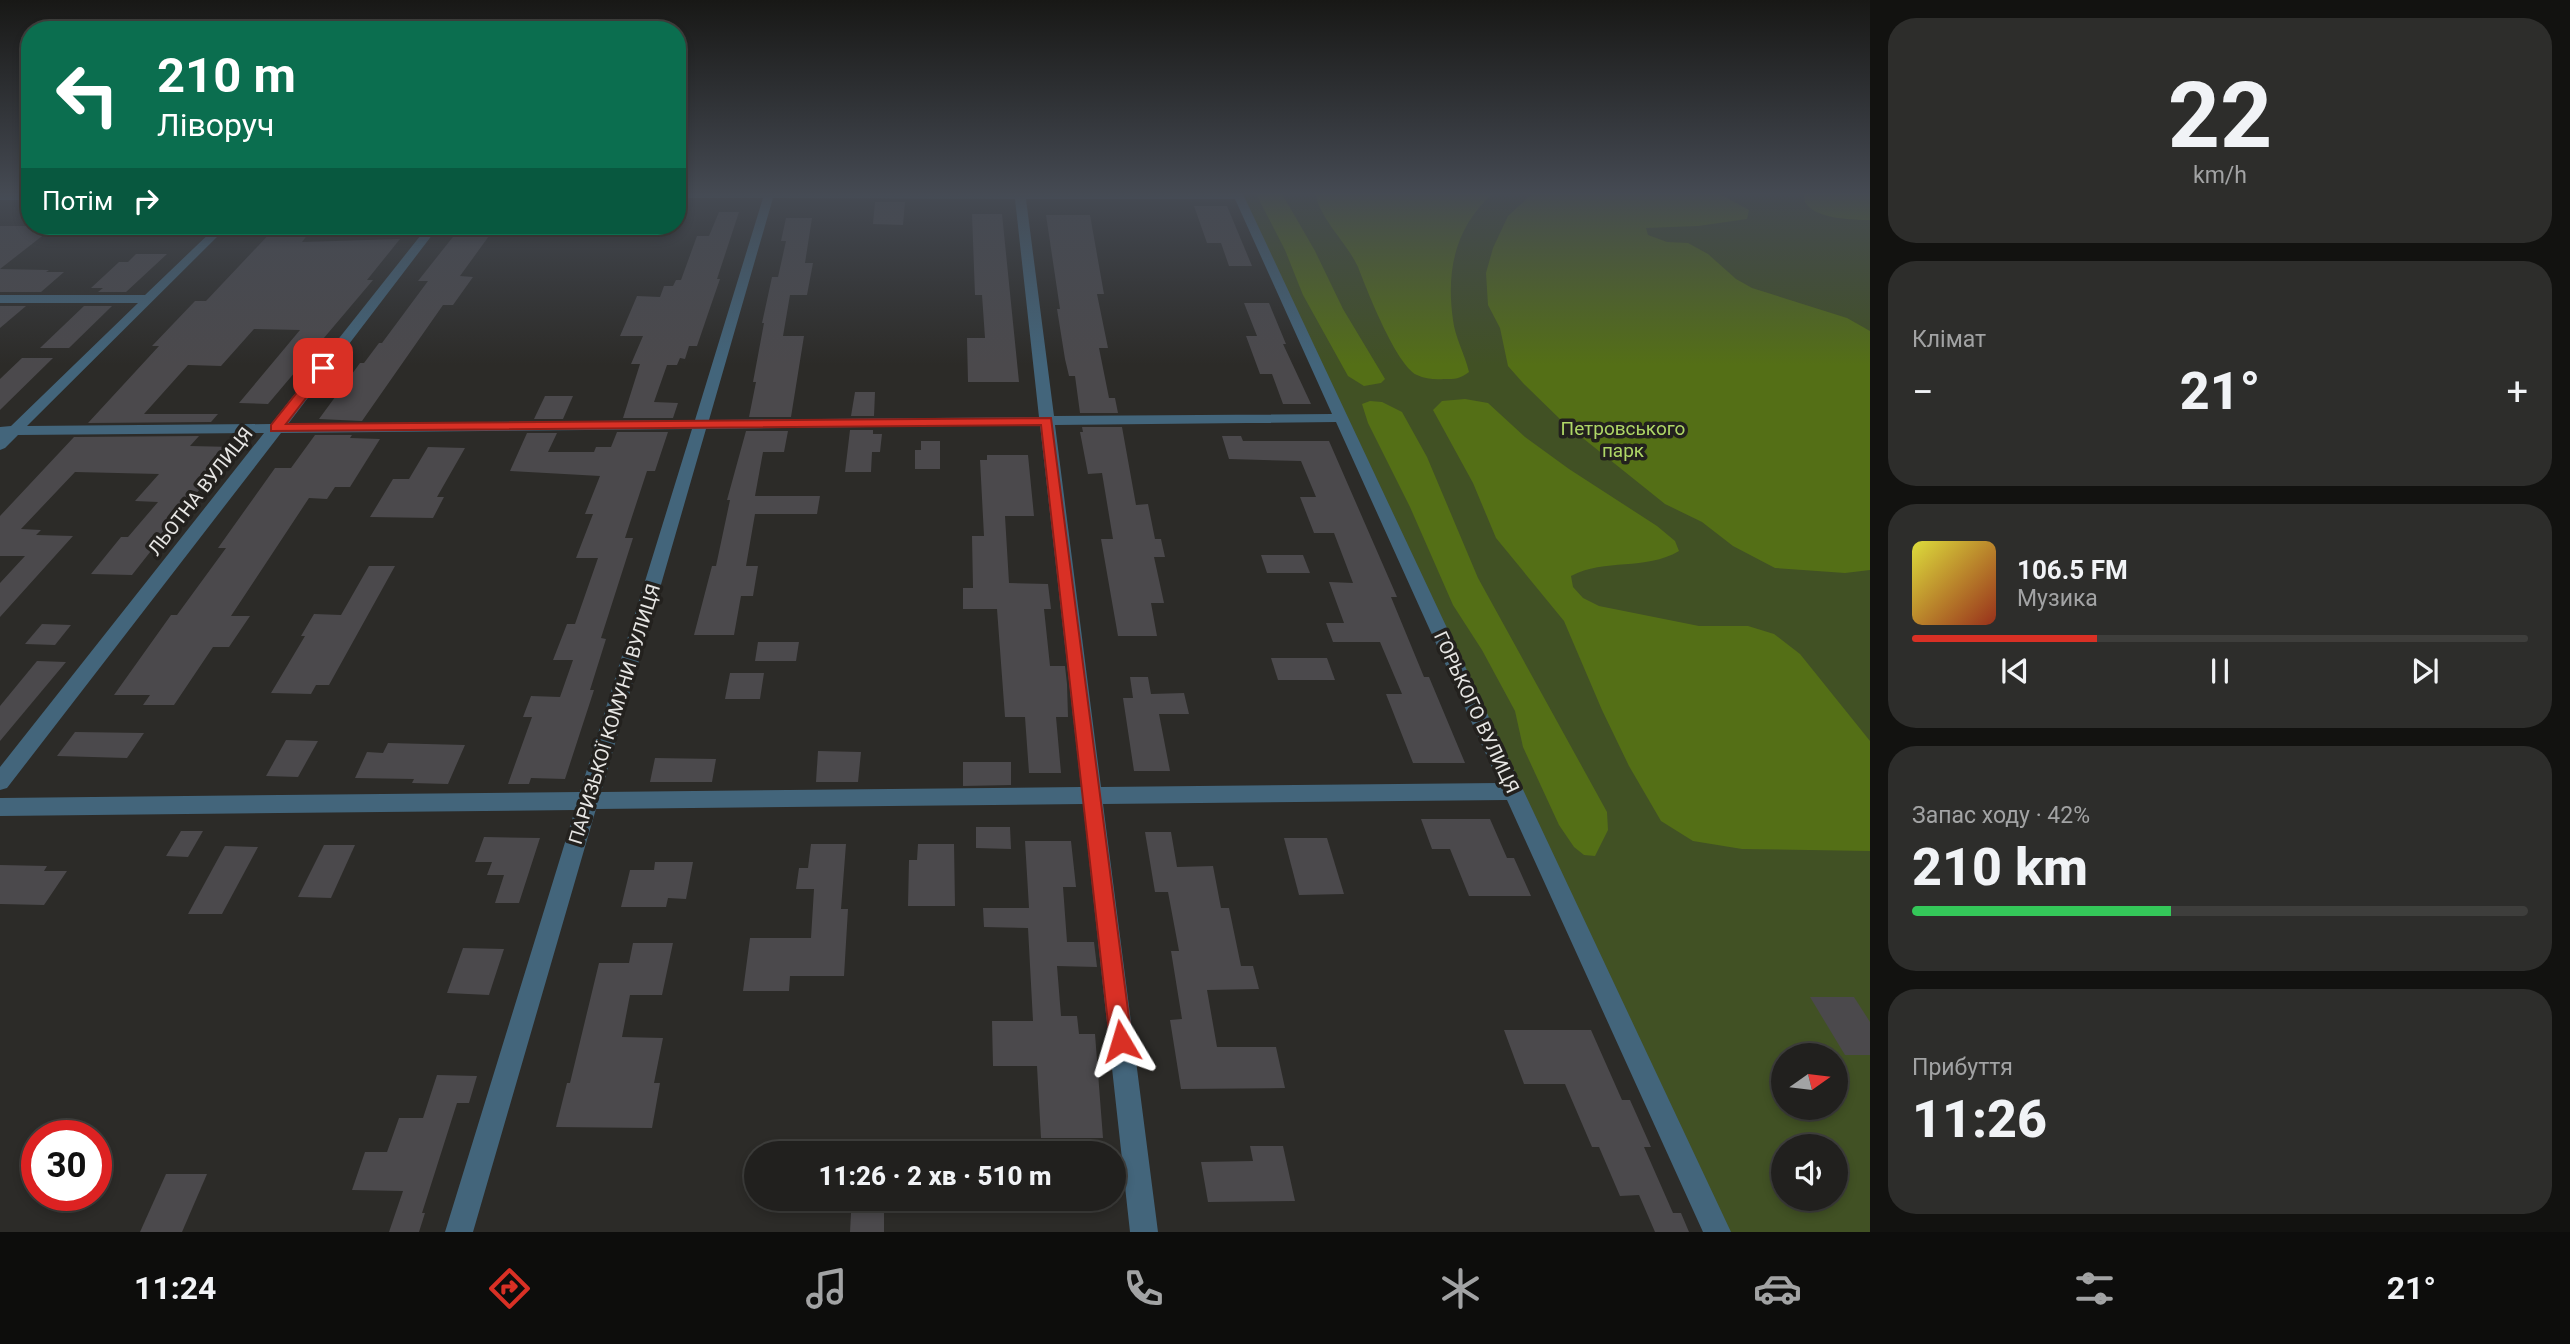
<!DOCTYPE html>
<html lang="uk">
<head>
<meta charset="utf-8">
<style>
  :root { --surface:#21201e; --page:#2d2d2b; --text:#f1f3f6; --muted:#a2a3a4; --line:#3e3e3c; --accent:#d93025 }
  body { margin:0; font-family:Roboto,sans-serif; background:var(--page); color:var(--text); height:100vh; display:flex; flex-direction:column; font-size:26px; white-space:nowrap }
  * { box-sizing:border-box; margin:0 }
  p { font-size:23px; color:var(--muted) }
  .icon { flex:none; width:38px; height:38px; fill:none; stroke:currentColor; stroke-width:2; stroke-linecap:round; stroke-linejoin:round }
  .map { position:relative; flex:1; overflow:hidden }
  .drawer { display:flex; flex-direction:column; gap:18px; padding:18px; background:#121210; width:700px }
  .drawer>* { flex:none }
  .hud { position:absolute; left:21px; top:21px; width:665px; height:214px; border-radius:28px; box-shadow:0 4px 10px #0003,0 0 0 2px var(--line); background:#0b6e4f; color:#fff; overflow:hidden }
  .needle { width:46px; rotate:76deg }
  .controls { position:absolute; left:1771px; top:1043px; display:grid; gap:14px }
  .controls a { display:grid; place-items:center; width:77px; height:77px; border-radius:50%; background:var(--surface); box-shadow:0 4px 10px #0003,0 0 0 2px var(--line); font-size:35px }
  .speed { position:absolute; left:21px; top:1120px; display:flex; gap:14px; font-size:35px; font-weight:700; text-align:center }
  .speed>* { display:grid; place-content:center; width:91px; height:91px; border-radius:50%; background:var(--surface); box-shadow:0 4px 10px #0003,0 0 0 2px var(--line); line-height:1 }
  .speed .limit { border:10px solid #d22; background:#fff; color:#111 }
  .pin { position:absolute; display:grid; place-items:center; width:60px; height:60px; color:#fff; margin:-30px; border-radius:14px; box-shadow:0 4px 10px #0006 }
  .me { position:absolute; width:77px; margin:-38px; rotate:353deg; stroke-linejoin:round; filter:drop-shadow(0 0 5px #0008) }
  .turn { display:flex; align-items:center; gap:24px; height:147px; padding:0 21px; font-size:32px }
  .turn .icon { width:91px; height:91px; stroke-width:2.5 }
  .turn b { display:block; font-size:49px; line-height:60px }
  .then { display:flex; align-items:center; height:66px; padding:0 21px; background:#0003; gap:14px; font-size:26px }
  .big { font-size:52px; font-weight:800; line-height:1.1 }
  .drawer .card { flex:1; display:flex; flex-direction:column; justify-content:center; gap:10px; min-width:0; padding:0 24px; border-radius:28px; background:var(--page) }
  .drawer .dial { align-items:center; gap:0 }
  .dial b { font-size:91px; line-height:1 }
  .song { display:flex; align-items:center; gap:21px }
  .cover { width:84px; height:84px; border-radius:10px; background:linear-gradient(135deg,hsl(60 70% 55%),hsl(10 70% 35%)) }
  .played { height:7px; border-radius:4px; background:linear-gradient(90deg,var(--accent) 30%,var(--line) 30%) }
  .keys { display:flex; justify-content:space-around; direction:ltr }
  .heat { display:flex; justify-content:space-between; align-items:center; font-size:38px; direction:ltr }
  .charge { height:10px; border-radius:5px; background:linear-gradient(90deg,#34c759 42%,var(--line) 0) }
  .trip { position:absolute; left:744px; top:1141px; width:382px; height:70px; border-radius:35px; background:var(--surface); box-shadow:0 4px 10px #0003,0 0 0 2px var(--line); font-weight:800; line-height:70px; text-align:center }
  .tab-bar { display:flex; height:112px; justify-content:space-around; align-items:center; background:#0d0d0c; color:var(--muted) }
  .tab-bar .icon { width:49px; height:49px }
  .tab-bar .on { color:var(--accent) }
  .tab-bar b { font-size:32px; color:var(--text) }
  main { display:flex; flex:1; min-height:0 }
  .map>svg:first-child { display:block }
  .green { fill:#415124; fill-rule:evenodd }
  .forest { fill:#546f16 }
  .building { fill:#4b494c }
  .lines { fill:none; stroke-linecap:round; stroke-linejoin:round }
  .minor { fill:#43657b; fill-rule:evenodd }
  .route { fill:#d93025; stroke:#8d1f18; stroke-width:2 }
  .labels { text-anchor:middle; stroke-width:7; stroke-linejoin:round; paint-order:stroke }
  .park-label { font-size:19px; fill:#afd767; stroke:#23211e }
  .street-label { font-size:19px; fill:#e7e6e4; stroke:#23211e }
</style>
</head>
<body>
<main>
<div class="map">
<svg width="1870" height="1232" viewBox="0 0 1870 1232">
  <rect width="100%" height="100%" fill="#2c2b28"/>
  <path class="green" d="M1238,192H1870V1232H1717ZM1783,1055H1836V1108H1783ZM1783,1146H1836V1199H1783Z"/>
  <g class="forest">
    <polygon points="1255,192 1281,192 1315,251 1343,309 1385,379 1381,383 1364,386 1348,376 1303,295 1285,250"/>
    <path d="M1315,192H1494C1455,227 1446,270 1453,320C1455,337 1465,355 1469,372C1460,379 1455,379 1444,379C1436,380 1425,379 1417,375C1396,365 1367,290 1358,267C1346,241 1320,220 1315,192Z"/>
    <polygon points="1534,192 1716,192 1749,210 1747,219 1698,226 1646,228 1648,235 1667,242 1688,243 1708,254 1736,279 1752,288 1847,318 1870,331 1870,570 1845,573 1775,568 1733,546 1702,522 1665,504 1564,423 1523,383 1508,366 1500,328 1488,305 1486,273 1493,248 1508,216"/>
    <path d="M1803,192H1870V220C1854,220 1814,219 1805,202C1804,199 1804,195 1803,192Z"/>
    <path d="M1465,399L1488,403L1525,437L1569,469L1657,526L1675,541L1679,551C1645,571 1605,558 1571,576L1573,587L1583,598L1599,606L1699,626H1748L1774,634L1800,654L1870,741V851L1742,849L1693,841L1661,821L1629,766L1602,710L1564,621L1496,538L1473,483L1433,410L1442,401Z"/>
    <polygon points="1370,401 1382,402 1402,412 1427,457 1478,578 1607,812 1608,830 1595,856 1584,855 1574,847 1559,825 1523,747 1515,711 1482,650 1453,605 1410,507 1368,423 1362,404"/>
  </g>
  <g class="building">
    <polygon points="875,202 905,202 903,225 873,224"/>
    <polygon points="1194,206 1227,206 1252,266 1229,266 1221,243 1207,243"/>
    <polygon points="719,212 739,212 717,279 720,279 711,305 697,346 689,346 685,359 680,358 677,365 667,365 654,402 678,403 673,418 623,418 640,364 631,364 643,336 620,336 637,296 660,297 664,286 673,286 676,280 681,280 697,236 709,236"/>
    <polygon points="972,214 1002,214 1019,382 968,382 967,338 985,338 982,295 975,295"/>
    <polygon points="1046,215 1090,215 1104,294 1097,294 1108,348 1099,348 1109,398 1115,398 1118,413 1080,413 1075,376 1069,376 1065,359 1057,309 1060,309"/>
    <polygon points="786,218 812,218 805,263 813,263 807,295 790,295 783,336 804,336 791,417 749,417 756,382 753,382 764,323 762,323 772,277 778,277 786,241 781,241"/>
    <polygon points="0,226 55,226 0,269"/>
    <polygon points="460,228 494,229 460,276 473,277 453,305 443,305 362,421 319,419 360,363 364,363 379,343 382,343 428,281 418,281"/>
    <polygon points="274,229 312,229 302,242 400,239 367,280 373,280 268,404 239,403 300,330 254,329 221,366 188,365 144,414 218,414 211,422 88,423 159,346 152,346 195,301 206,301"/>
    <polygon points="136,254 167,254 126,292 98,292 103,288 91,288 119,262 128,262"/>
    <polygon points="0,269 49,270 46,272 64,272 41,292 0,292"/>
    <polygon points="1244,303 1269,303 1286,344 1283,344 1311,404 1283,404 1272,374 1260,374 1246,336 1257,336"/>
    <polygon points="0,306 26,306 0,328"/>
    <polygon points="84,306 112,306 69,348 40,348"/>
    <polygon points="22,358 53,358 0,410 0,379"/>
    <polygon points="855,392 875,392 874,416 851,416"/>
    <polygon points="545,396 573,396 563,419 534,419"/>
    <polygon points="1082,427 1122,427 1136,505 1148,504 1155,539 1161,539 1165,557 1154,557 1164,603 1151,603 1157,636 1118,636 1101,539 1113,539 1102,473 1088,474 1080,432 1083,432"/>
    <polygon points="850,430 873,430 873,434 882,434 880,452 872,452 871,472 845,472"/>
    <polygon points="746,431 788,431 784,452 763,452 755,496 820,496 817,514 755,514 746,566 758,566 753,596 741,596 734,635 694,635 712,566 716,566 730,500 727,500"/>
    <polygon points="617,432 668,432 655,471 647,471 625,538 633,538 601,638 606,639 590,690 594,690 565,779 531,778 529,784 508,784 532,717 523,717 531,696 560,697 573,660 553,660 567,624 575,624 598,558 576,558 593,514 585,514 600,476 510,471 527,433 557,433 548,452 594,452 596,447 611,447"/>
    <polygon points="315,435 352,435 350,438 380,439 350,487 335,487 327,499 309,498 231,616 250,616 229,647 213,647 174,705 143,705 150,695 114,695 171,615 177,615 226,548 218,548 275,468 291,468"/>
    <polygon points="199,436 190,446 233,447 132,575 91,574 121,537 128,537 158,502 135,501 159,474 75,472 21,529 41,530 36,535 73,536 0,617 0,583 25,556 0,556 0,516 74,437"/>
    <polygon points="1222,436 1241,436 1243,441 1329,441 1397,597 1391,597 1424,677 1429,677 1465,763 1413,763 1386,694 1402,694 1380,642 1333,642 1326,623 1344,623 1329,582 1353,583 1334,533 1314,533 1300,497 1316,497 1301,461 1229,459"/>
    <polygon points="921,441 940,441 940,469 915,469 915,450 921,450"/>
    <polygon points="428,447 465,448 437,497 444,497 433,518 370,517 393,479 409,479"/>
    <polygon points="987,455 1028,455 1034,516 1005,516 1009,583 1048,584 1051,609 1044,609 1050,666 1065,666 1067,684 1068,717 1056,717 1061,773 1029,773 1025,717 1005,717 997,609 963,609 963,588 973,588 972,536 984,536 980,460 987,460"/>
    <polygon points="1261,555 1303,555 1310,573 1267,573"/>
    <polygon points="369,566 395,566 329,685 316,685 311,694 271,693 305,636 301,636 314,614 341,615"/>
    <polygon points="42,624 71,625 55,645 25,644"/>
    <polygon points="758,642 799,642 796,661 755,661"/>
    <polygon points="1271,658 1327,658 1335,680 1278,680"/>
    <polygon points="37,661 66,662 0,741 0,706"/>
    <polygon points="730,673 764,673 760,699 725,699"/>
    <polygon points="1130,677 1148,677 1151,694 1184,693 1189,714 1159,714 1170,771 1134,771 1123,698 1133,698"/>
    <polygon points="75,732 144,733 127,758 57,756"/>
    <polygon points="286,740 318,741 298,777 266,776"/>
    <polygon points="388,743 465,745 448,784 412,783 414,779 355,778 367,752 383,753"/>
    <polygon points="818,751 861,752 858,782 816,782"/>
    <polygon points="655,758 716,759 712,782 650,782"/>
    <polygon points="963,762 1011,762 1011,785 963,786"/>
    <polygon points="1421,819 1490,819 1507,858 1514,858 1531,896 1469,896 1450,849 1432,849"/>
    <polygon points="976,827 1010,827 1011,849 976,848"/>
    <polygon points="181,831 203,831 188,857 166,856"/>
    <polygon points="1145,832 1171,832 1177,867 1213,866 1221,908 1229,908 1241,966 1253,966 1259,989 1207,990 1217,1047 1276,1047 1285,1088 1181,1089 1170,1020 1182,1019 1171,951 1179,951 1168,892 1155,892"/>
    <polygon points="484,837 540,838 519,903 495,903 504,875 487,875 492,862 475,862"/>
    <polygon points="1284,838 1327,838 1344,894 1299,895"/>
    <polygon points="1025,841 1071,841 1076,887 1063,887 1067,942 1094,942 1097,967 1057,966 1061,1016 1077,1016 1079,1034 1095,1034 1103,1138 1041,1138 1037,1066 993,1066 992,1021 1033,1021 1028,928 984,927 983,908 1029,908"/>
    <polygon points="811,844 846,844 841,909 848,909 844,976 790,976 789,991 743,991 750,938 811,938 814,889 796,889 799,868 808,868"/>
    <polygon points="918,844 954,844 955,906 908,906 909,860 917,860"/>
    <polygon points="324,845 355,845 331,898 298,897"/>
    <polygon points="225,846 258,847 222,914 188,914"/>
    <polygon points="655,862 693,862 686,899 668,898 666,907 621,907 630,870 654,870"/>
    <polygon points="0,865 47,866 44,871 67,871 44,905 0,904"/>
    <polygon points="633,943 673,943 662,995 630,995 622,1037 663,1038 654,1083 660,1083 652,1128 556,1127 567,1083 570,1083 599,963 629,963"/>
    <polygon points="463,948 504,949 489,995 447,993"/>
    <polygon points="1810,997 1854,997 1870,1022 1870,1055 1845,1055"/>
    <polygon points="1504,1030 1591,1030 1622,1100 1630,1100 1651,1147 1644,1147 1673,1213 1681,1213 1689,1232 1655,1232 1639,1195 1620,1196 1599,1147 1592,1147 1565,1084 1524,1084"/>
    <polygon points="437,1075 477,1076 469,1103 457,1103 422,1213 425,1213 419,1232 389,1232 403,1191 352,1190 365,1152 387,1152 399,1118 423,1118"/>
    <polygon points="1250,1146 1283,1146 1295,1201 1208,1202 1201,1162 1253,1161"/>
    <polygon points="166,1174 207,1174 182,1232 140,1232"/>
    <polygon points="884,1212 884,1232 850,1232 851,1213"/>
  </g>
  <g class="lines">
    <g class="minor">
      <path d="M677,192H1242L1731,1232H1703L1507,800L1103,804L1158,1232H1130L1083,804L596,809L473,1232H445L575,810L0,816V798L580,792L692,429L281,433L7,788L0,790V767L264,433L18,435L5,448L0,450V427L11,426L138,303H0V295H145L217,226H228L27,426L271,424L428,226H439L288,424L695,420L763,198H677ZM773,198L1015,199L1039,417L709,420ZM1026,199H1235L1332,414L1054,416ZM1336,422L1499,783L1101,787L1055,425ZM1040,425L1081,787L601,792L706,429Z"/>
      <rect x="0" y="194" width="30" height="6"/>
    </g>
  </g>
  <linearGradient id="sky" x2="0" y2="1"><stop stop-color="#181816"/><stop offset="0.53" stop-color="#454a53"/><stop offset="1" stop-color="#454a53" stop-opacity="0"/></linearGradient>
  <rect width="1870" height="365" fill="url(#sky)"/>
  <polygon class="route" points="323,364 329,368 286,424 1051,418 1132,1041 1129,1049 1121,1052 1114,1049 1110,1041 1041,425 271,431 271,425 319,365"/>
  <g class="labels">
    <g class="park-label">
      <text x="1623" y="435">Петровського<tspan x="1623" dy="22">парк</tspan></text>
    </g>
    <g class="street-label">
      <text transform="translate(200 491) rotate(-52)" y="7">ЛЬОТНА ВУЛИЦЯ</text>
      <text transform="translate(1477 712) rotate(65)" y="7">ГОРЬКОГО ВУЛИЦЯ</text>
      <text transform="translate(614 714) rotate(-73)" y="7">ПАРИЗЬКОЇ КОМУНИ ВУЛИЦЯ</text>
    </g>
  </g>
</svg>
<div class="controls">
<a><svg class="needle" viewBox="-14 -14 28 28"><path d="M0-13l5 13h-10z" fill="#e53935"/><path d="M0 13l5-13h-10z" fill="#a2a3a4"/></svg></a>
<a><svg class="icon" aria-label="sound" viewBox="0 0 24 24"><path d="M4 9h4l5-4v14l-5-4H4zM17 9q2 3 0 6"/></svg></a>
</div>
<div class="speed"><div class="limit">30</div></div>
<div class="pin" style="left:323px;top:368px;background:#d93025"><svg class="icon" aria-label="arrive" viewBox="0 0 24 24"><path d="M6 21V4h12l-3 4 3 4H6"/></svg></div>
<svg class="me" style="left:1121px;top:1041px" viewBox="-20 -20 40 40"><path d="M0-17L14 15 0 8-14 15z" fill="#d93025" stroke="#fff" stroke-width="4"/></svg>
<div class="trip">11:26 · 2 хв · 510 m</div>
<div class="hud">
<div class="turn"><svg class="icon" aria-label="left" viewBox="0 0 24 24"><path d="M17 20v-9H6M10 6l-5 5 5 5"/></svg><div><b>210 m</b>Ліворуч</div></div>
<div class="then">Потім<svg class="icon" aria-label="right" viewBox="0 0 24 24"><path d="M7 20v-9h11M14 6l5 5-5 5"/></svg></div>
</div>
</div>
<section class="drawer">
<div class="card dial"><b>22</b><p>km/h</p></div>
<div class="card"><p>Клімат</p>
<div class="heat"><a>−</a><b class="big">21°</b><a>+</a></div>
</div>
<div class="card">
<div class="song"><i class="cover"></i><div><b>106.5 FM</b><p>Музика</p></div></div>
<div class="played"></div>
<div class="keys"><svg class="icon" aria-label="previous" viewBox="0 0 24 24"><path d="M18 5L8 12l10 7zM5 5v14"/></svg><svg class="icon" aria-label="pause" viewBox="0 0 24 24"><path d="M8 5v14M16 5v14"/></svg><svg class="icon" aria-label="next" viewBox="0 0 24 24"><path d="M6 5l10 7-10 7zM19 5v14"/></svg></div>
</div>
<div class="card"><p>Запас ходу · 42%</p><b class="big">210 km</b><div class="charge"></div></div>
<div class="card"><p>Прибуття</p><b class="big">11:26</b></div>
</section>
</main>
<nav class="tab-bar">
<b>11:24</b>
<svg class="icon on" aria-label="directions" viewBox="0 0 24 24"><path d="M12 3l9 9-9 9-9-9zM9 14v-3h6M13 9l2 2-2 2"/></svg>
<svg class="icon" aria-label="music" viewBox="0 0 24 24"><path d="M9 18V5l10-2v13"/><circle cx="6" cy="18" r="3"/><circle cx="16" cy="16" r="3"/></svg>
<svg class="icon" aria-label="phone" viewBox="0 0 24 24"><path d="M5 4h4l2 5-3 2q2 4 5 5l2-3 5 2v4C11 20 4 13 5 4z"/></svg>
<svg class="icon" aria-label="climate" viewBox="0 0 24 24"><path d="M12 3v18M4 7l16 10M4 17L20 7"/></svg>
<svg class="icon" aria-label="car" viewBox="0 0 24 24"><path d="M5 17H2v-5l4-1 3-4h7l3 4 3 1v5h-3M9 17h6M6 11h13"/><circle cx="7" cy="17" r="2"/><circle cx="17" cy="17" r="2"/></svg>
<svg class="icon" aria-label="filters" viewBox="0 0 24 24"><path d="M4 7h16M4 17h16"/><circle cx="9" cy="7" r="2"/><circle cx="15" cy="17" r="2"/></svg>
<b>21°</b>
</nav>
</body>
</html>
